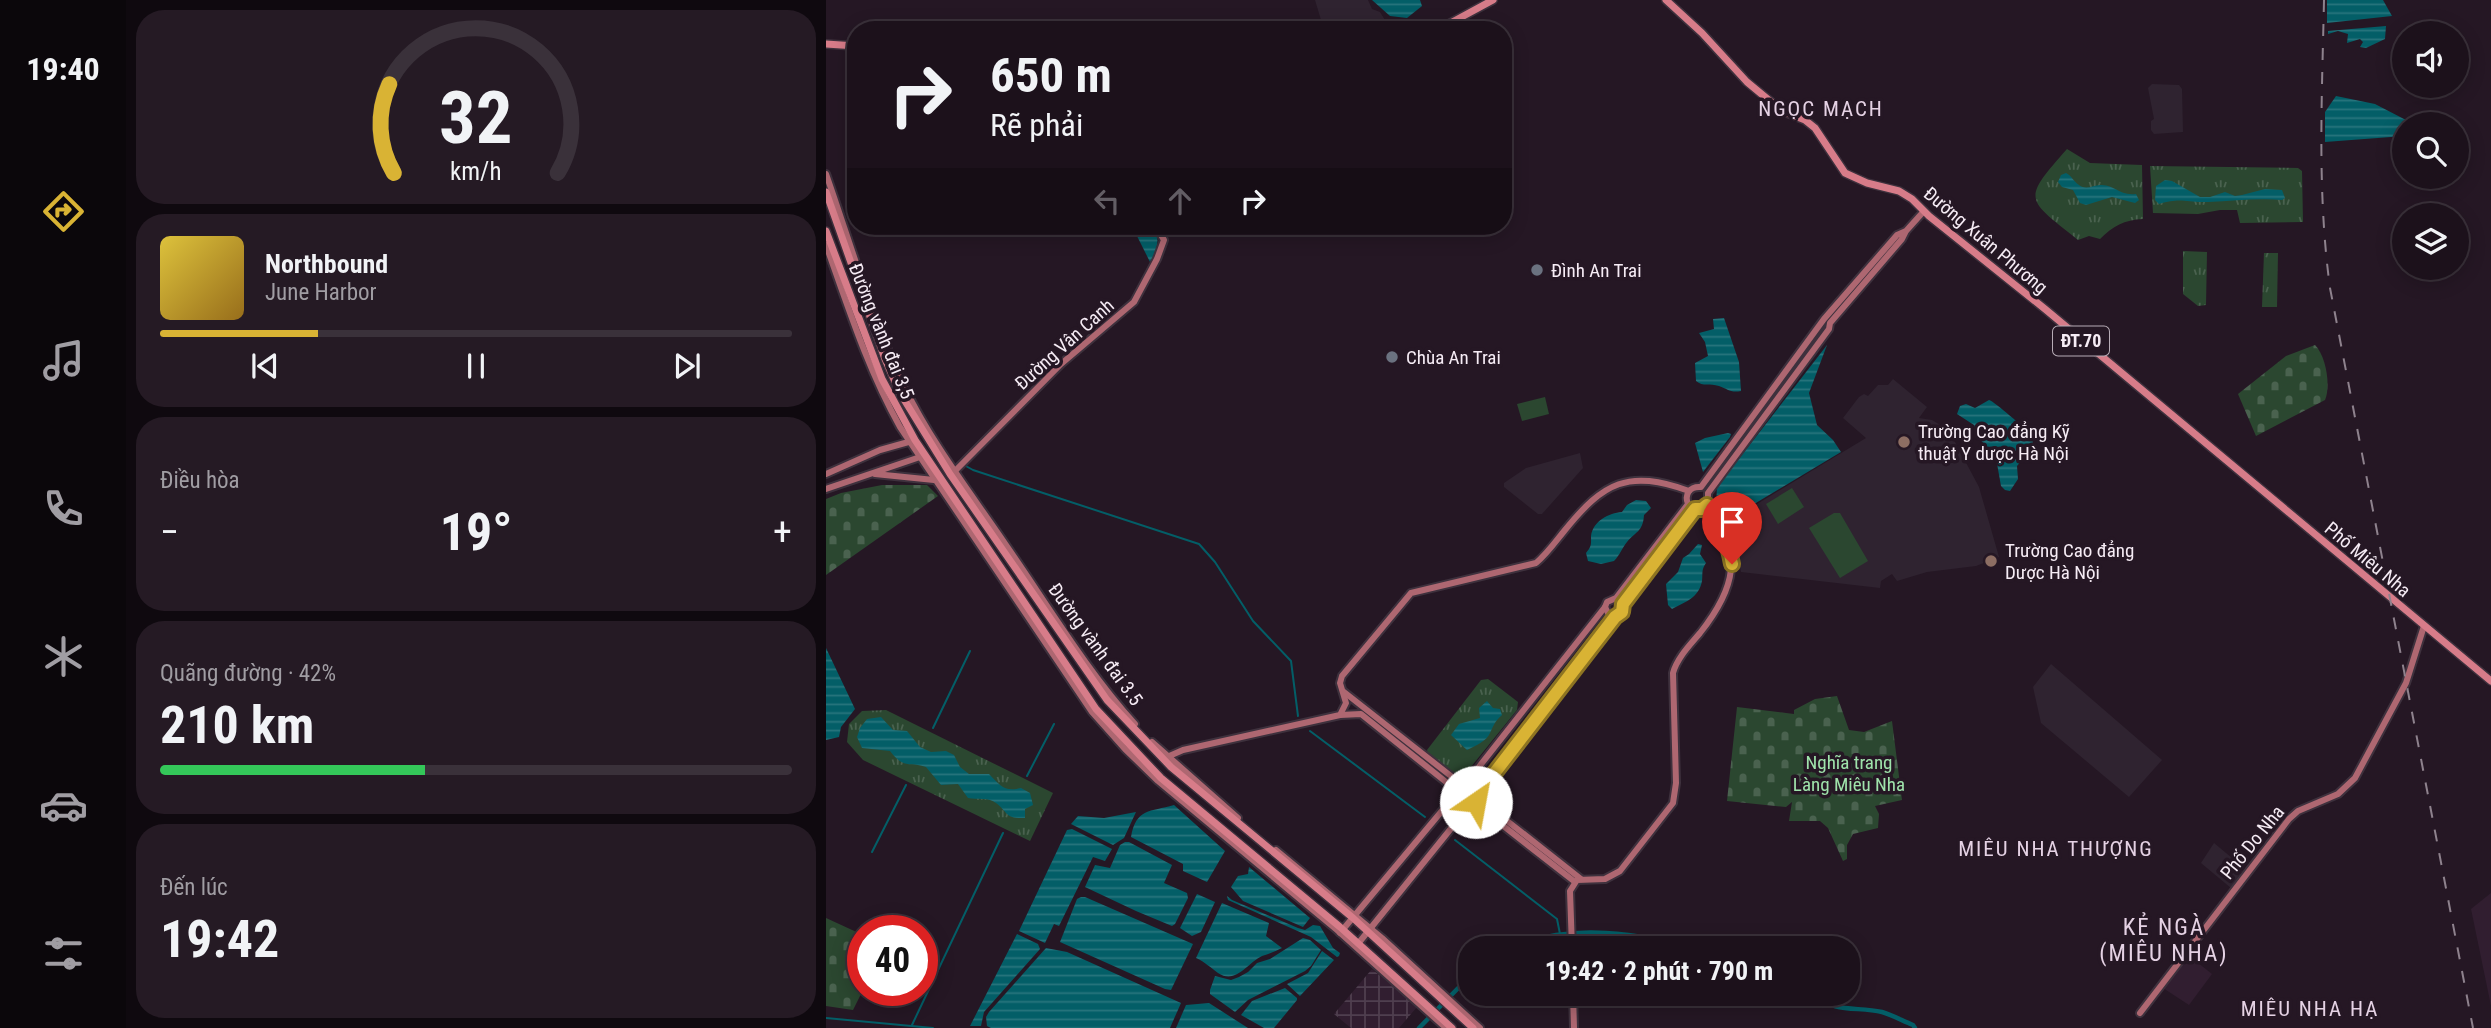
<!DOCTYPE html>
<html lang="vi">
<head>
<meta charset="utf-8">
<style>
  :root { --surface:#1c111b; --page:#251a24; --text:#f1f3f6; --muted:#a09da3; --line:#3a313a; --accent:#d9b334 }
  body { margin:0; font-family:"Roboto Condensed",sans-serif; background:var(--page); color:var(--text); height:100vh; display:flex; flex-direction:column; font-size:26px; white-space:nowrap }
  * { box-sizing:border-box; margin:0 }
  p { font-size:23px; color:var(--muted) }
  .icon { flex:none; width:38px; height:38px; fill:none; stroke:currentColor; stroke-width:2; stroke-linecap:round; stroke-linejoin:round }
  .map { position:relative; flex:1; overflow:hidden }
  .side { display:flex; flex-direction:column; gap:10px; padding:10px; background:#0f090f; width:700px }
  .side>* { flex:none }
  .guide { position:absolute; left:21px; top:21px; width:665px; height:214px; border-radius:28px; box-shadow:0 4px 18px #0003,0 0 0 2px var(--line); background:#1c111b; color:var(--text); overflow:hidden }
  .tools { position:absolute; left:1566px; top:21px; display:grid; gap:14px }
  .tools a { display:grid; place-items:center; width:77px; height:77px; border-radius:50%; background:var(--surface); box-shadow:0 4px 18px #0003,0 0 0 2px var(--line); font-size:35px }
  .speed { position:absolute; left:21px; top:915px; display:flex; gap:14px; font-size:35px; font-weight:700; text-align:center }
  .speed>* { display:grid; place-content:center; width:91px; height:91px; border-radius:50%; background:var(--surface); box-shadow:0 4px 18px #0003,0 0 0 2px var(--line); line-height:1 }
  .speed .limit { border:10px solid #d22; background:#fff; color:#111 }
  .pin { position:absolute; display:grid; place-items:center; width:60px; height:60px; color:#fff; margin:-72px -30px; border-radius:50% 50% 50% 0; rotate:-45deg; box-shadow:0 0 7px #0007 }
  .pin .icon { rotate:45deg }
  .me { position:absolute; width:77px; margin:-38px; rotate:33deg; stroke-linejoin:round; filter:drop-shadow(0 0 5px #0008) }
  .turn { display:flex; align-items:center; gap:24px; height:147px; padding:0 28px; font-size:32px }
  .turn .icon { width:91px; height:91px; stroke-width:2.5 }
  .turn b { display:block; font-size:49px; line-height:60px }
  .lanes { display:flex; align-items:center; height:66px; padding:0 28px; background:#0003; justify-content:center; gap:35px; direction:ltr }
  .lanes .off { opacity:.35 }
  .big { font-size:52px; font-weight:700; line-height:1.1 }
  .side .card { flex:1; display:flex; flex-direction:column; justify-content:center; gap:10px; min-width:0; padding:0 24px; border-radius:28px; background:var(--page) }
  .side .dial { align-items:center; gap:0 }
  .dial svg { height:182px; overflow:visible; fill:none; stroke:var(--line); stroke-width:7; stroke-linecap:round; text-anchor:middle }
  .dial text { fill:var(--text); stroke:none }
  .song { display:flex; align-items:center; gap:21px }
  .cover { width:84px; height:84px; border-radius:10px; background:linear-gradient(135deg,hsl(50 70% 55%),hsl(40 70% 35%)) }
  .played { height:7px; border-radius:4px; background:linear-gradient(90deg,var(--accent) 25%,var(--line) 25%) }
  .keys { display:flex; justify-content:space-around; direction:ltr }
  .heat { display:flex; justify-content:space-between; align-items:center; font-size:38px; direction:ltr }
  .charge { height:10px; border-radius:5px; background:linear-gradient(90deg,#34c759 42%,var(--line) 0) }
  .trip { position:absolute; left:632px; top:936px; width:402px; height:70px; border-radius:28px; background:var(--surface); box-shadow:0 4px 18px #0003,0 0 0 2px var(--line); font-weight:700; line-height:70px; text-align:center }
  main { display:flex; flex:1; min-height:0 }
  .tabs { display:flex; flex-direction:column; width:126px; justify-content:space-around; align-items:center; background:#0b070b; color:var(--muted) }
  .tabs .icon { width:49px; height:49px }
  .tabs .selected { color:var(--accent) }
  .tabs b { font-size:32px; color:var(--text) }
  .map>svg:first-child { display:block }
  .built { fill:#311e30 }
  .industrial { fill:url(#industrial-grid) }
  .education { fill:#2f2330 }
  .grass { fill:#2b4730 }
  .cemetery { fill:url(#cemetery-stones) }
  .park { fill:url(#park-tufts) }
  .water { fill:url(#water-rules) }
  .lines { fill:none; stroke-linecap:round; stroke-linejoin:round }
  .stream { stroke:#035e67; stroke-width:2 }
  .canal { stroke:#035e67; stroke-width:4.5 }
  .secondary-casing { stroke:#3e313d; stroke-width:10 }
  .primary-casing { stroke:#3e313d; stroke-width:10 }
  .secondary { stroke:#ae6771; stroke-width:6 }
  .primary { stroke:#d77c89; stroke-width:7 }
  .rail { stroke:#8e828d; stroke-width:2; stroke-dasharray:12 12; stroke-linecap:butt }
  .route-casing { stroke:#8d7422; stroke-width:18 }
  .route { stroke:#d9b334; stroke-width:12 }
  .worship-dot { fill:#6b7280; stroke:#251724; stroke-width:2.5 }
  .education-dot { fill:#8d6e63; stroke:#251724; stroke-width:2.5 }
  .labels { text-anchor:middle; stroke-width:7; stroke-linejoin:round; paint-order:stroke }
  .shield { fill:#251724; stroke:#b7acb6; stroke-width:2 }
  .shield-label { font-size:18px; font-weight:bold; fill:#f6ecf5 }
  .street-label { font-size:19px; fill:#f6ecf5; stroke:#251724 }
  .poi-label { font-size:19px; fill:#f6ecf5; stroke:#251724; text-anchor:start }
  .park-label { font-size:19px; fill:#9fe3ab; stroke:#251724 }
  .neighbourhood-label { font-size:21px; letter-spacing:2px; fill:#e5d2e4; stroke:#251724 }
  .quarter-label { font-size:23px; letter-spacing:2px; fill:#e5d2e4; stroke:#251724 }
</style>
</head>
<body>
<main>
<nav class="tabs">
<b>19:40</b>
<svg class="icon selected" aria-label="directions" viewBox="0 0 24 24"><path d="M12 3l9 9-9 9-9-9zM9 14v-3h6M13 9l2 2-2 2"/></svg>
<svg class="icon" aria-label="music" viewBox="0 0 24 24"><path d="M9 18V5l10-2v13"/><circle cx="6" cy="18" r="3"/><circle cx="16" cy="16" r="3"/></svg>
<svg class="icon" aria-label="phone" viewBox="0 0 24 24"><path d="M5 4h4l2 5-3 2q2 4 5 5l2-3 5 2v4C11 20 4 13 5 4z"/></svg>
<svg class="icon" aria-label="climate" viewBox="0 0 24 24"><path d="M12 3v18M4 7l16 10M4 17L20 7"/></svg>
<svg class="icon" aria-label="car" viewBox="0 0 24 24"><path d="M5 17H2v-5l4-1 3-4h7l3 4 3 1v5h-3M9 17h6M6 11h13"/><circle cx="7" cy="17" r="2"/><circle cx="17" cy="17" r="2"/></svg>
<svg class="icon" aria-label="filters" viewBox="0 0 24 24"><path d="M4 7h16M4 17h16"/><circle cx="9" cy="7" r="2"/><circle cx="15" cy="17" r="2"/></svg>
</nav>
<section class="side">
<div class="card dial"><svg viewBox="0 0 100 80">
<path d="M14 69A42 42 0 1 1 86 69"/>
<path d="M14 69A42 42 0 0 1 12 30" stroke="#d9b334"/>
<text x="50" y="56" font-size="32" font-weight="700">32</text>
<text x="50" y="72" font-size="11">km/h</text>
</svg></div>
<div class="card">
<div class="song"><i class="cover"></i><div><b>Northbound</b><p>June Harbor</p></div></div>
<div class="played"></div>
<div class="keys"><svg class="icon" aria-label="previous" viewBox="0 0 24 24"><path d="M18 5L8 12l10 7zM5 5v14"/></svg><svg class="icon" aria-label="pause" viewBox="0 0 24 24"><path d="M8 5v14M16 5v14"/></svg><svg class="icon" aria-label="next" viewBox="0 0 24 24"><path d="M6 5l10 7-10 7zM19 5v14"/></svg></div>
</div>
<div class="card"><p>Điều hòa</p>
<div class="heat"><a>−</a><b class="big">19°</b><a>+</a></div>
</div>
<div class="card"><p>Quãng đường · 42%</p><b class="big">210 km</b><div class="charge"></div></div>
<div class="card"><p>Đến lúc</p><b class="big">19:42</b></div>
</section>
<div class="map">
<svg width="1665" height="1028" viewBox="0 0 1665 1028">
  <defs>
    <pattern id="industrial-grid" width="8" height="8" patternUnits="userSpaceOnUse" patternTransform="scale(1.75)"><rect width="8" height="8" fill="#311e30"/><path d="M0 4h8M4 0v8" fill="none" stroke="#4f3f4f"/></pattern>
    <pattern id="cemetery-stones" width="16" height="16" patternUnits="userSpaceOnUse" patternTransform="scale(1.75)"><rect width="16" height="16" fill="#2b4730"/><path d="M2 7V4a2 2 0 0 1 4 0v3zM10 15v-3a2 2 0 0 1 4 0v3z" fill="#4a624f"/></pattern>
    <pattern id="park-tufts" width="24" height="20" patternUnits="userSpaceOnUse" patternTransform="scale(1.75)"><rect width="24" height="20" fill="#2b4730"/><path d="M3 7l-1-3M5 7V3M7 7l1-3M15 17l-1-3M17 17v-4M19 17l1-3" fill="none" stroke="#4a624f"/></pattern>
    <pattern id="water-rules" width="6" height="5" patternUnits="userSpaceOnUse" patternTransform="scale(1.75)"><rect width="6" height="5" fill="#035e67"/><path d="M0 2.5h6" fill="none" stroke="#28757d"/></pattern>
  </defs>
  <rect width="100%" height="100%" fill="#251724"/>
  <g class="built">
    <polygon points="1665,893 1665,1006 1645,909"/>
    <polygon points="1362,955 1386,974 1363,1005 1337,988"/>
  </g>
  <polygon class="industrial" points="546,969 591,1007 573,1028 525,1028 508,1014"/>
  <g class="education">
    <polygon points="489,0 542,0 546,9 554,12 565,30 498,30"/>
    <polygon points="1326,84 1353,85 1356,89 1357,132 1328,134 1325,130 1325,121 1328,119 1322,88"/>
    <polygon points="1067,379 1101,407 1093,418 1106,420 1116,426 1129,442 1153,487 1173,557 1150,566 1101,572 1071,581 1066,574 1055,581 1054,588 915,572 903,521 1040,438 1017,418 1033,397 1038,394 1042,396 1052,385 1062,385"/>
    <polygon points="754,453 757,468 716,514 712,514 678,487 678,483 700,468"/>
    <polygon points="1225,664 1336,760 1303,797 1215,723 1207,687"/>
    <polygon points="1388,843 1418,868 1405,888 1375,863"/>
  </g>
  <g class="grass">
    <polygon points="719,397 723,414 696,421 691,404"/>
    <polygon points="966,488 978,507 952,524 940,504"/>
    <polygon points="1008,513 1014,513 1042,561 1014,578 983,528"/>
  </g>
  <g class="cemetery">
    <path d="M1489,345C1500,356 1505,386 1499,400L1430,436L1412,394L1460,356Z"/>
    <polygon points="56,485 101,485 112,496 0,575 0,499 15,493"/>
    <polygon points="1011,696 1023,730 1038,732 1066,721 1076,800 1049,806 1053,814 1052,828 1027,834 1021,845 1021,859 1017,861 1002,828 994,821 963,821 966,802 960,807 901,801 911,707 968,714 968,710 989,699"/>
    <polygon points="0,918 37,935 37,990 27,1010 0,1006"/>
  </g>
  <g class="park">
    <path d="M1241,149L1264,163L1316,165L1317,219C1298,220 1287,226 1274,239L1263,236L1252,240C1200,198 1195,201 1241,149Z"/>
    <polygon points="1324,166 1472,168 1476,171 1477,222 1414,223 1411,210 1394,210 1372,214 1327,213"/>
    <polygon points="1357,251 1381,252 1380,305 1372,306 1357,294"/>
    <polygon points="1438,253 1452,253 1451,307 1436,307"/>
    <polygon points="662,679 692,702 691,710 640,773 627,774 602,754 601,750 655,680"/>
    <polygon points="60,710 227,793 204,841 37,760 21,742 23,724 36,711"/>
  </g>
  <g class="water">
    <polygon points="546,0 594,0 596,6 581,18 564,16"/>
    <polygon points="1501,0 1557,0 1566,16 1501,23"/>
    <polygon points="1560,26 1559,39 1540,48 1534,47 1537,42 1534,39 1521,43 1522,34 1512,31 1502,34 1502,31"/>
    <polygon points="1510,96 1549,104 1578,119 1591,120 1594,124 1578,124 1578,136 1499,142 1499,112"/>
    <path d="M1240,173C1246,176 1247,181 1253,185C1261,191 1268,184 1276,185C1289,185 1293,196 1310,194L1313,200L1309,203L1286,197L1260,205L1254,203L1247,190L1236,187L1232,182L1235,175Z"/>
    <path d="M1339,180L1346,181L1374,197H1384L1399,192L1409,196L1416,195L1439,189L1456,190L1459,198L1456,200C1431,198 1408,201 1382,202C1360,203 1356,197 1333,204L1329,200L1330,186Z"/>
    <path d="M306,226H328C334,239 332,249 324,262Z"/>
    <path d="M898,318L913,362L915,391C904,393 902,389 893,386C884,383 877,387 870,381L869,363L882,356L879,342L873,333L888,329L887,319Z"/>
    <polygon points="1001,345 983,393 991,425 1007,440 1015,452 903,519 897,519 890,506 891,487"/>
    <path d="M1163,400C1168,401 1201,430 1204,434C1206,437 1207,442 1207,446L1191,466L1192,479L1184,491L1179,490L1175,486L1170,458L1152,437L1148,425L1131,414L1134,406L1140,404L1149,408Z"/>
    <polygon points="902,433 905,434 904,437 877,472 869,443 879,438"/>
    <path d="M810,500L820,501L825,508L818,515C817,532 809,532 801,542C796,548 794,555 788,561L775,564L762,561L760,553C766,546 765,544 765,536C767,521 783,513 796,512L801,505Z"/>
    <path d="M872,544L876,545L874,554L880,563C875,570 877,573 876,581C873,598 859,602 846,609L842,605L840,584L852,572L857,558L863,554Z"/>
    <polygon points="0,648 29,709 15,727 13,737 0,740"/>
    <path d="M661,701L667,708L674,709L676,715C668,722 668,725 664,733C661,741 649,746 641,750L625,735L633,724L654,718L653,708Z"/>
    <path d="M55,717L67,730L81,731L94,747L105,752L120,751L128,755L134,767L143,774H163C175,786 178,792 195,788L204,793L207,805L199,809V818C179,819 183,813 170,803C163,797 151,800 142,798L132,784L115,785L100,767C82,761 79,770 64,751L36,748L31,737L34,728L41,719Z"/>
    <path d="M348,805L399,851L381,882L357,871V864L305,837C310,808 324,812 348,805Z"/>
    <polygon points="310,812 298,838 287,845 245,824 252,816 278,818"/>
    <polygon points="246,829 286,849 279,861 267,857 233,926 228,924 219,943 193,931 241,830"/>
    <polygon points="299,842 303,842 346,865 338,883 361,893 362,898 349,924 346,926 310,911 259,887 269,865 284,868 294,845"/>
    <polygon points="423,867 484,918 477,927 417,901 405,887 412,876 422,874"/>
    <polygon points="371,894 389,902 375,932 366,936 354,928"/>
    <polygon points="401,896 406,900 472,928 479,930 487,925 494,926 507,948 514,953 513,956 511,957 485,937 402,900"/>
    <polygon points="255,897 259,897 367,944 345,990 339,989 234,942 251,899"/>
    <path d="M396,903L443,923L440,936L456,948C450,951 442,954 436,956C421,963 410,985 392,973C385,968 379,962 370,958Z"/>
    <polygon points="191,934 212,944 214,949 158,1012 155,1026 144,1026"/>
    <polygon points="477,938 484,940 495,950 485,966 479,971 422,1000 409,1012 384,994 384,990 389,976 405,980 413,977 422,972 431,963 444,959"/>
    <polygon points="220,948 241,952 355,1003 344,1028 165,1028 161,1026 160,1017 163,1012"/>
    <polygon points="496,951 508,960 474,996 461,984 482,973"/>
    <polygon points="459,988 471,998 471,1000 448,1028 438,1028 415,1015 426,1001"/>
    <polygon points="383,1003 422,1028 350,1028 360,1005"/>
  </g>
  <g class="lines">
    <g class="stream">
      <polyline points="138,465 147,470 373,544 389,562 427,621 465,661 472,716"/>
      <polyline points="107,728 144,651"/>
      <polyline points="484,731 599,817"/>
      <polyline points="201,776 228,724"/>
      <polyline points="629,840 731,919 734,934"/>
      <polyline points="46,852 80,785"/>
      <polyline points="0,1018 107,1028"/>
      <polyline points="86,1025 177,833"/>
    </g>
    <g class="canal">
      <path d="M686,948C746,921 813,935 875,948"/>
      <path d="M987,994C1010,1014 1030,1006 1056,1012C1066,1015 1077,1021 1087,1025L1089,1028"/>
      <polyline points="593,1028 644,976"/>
    </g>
    <defs>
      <g id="secondary">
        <path d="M0,174C25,245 46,319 79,388C106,444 147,496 182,548C223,607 261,671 309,724"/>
        <path d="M1080,231L1071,235L998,319L875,487C864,486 858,494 862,504L790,598L781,602L779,607L783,615C792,618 798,613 797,604L869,509H876L882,504V493L1003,329L1004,323L1076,239L1080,231L1098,211"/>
        <path d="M0,245C22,307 42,370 74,427L266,712L299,749L332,781L511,930L620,1028"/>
        <polyline points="127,473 235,364 308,302 331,259 338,240 330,226"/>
        <polyline points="0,474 54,450 86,441"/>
        <polyline points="49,474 108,480"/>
        <polyline points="0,489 94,457"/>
        <polyline points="518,692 635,784"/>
        <polyline points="514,715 535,714 630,790"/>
        <polyline points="326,742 412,818"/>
        <path d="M341,757L357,750L514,715L520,703L514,683L516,676L585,593L710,563C721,554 730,541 739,530C778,482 802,469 863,491"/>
        <polyline points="641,782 779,607"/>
        <circle cx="641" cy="794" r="12"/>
        <polyline points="653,793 789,616"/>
        <polyline points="652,798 755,879"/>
        <polyline points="648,803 749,882"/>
        <polyline points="450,850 556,938 654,1028"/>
        <polyline points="514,933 630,794"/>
        <polyline points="531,945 644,805"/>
        <path d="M746,948L744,891L751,880L779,879L794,871L847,803L850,783L847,673C851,658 864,645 874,633C909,589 919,552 881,505"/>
        <polyline points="747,994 748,1028"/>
        <polyline points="1314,1013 1463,819 1472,811 1512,794 1529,778 1580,683 1598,626"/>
      </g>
      <g id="primary">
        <polyline points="840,0 876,33 921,82 956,111 979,120 989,128 1019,173 1041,183 1073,191 1086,199 1103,216 1219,309 1665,681"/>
        <polyline points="606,30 619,26 667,0"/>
        <polyline points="0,44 30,46"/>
        <polyline points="0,192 59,359 74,393 124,474 281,700 345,767 527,918 647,1028"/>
        <polyline points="0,231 56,379 89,440 270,709 335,778 514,927 626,1028"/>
      </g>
    </defs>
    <use href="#secondary" class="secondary-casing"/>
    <use href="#primary" class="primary-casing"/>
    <use href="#secondary" class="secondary"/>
    <use href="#primary" class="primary"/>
    <path class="rail" d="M1498,0C1496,97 1491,192 1504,288L1647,1028"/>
  </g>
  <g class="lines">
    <defs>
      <path id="route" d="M650,802L653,793L789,617L796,612L797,604L869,509H876L881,505C895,523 902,541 906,564"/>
    </defs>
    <use href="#route" class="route-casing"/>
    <use href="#route" class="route"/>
  </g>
  <g class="worship-dot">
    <circle cx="711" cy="270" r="7"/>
    <circle cx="566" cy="357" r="7"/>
  </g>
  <g class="education-dot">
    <circle cx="1078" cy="442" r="7"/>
    <circle cx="1165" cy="561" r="7"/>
  </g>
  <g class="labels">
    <rect class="shield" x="1227" y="326.5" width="56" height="29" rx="5"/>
    <g class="shield-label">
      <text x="1255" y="347">ĐT.70</text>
    </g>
    <g class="street-label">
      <text transform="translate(1160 240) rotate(40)" y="7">Đường Xuân Phương</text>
      <text transform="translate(56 331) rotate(68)" y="7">Đường vành đai 3,5</text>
      <text transform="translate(238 344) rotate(-42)" y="7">Đường Vân Canh</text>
      <text transform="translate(1542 559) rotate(40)" y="7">Phố Miêu Nha</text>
      <text transform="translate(270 644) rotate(54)" y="7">Đường vành đai 3.5</text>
      <text transform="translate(1426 842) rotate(-51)" y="7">Phố Do Nha</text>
    </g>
    <g class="poi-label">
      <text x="725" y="277">Đình An Trai</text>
      <text x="580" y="364">Chùa An Trai</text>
      <text x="1092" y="438">Trường Cao đẳng Kỹ<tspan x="1092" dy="22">thuật Y dược Hà Nội</tspan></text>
      <text x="1179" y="557">Trường Cao đẳng<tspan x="1179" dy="22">Dược Hà Nội</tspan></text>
    </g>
    <g class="park-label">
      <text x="1023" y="769">Nghĩa trang<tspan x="1023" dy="22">Làng Miêu Nha</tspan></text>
    </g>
    <g class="neighbourhood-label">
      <text x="995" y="116">NGỌC MẠCH</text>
      <text x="1230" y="856">MIÊU NHA THƯỢNG</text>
      <text x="1484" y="1016">MIÊU NHA HẠ</text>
    </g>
    <g class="quarter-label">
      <text x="1338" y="935">KẺ NGÀ<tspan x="1338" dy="26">(MIÊU NHA)</tspan></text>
    </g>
  </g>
</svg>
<div class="tools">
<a><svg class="icon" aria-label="sound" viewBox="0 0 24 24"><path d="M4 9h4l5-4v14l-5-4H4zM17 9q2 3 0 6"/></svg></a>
<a><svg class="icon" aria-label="search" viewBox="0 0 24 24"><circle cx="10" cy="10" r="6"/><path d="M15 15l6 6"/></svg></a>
<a><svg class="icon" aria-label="layers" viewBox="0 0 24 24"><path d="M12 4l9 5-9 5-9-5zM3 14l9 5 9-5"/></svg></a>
</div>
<div class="speed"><div class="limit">40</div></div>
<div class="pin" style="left:906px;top:564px;background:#d93025"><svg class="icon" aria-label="arrive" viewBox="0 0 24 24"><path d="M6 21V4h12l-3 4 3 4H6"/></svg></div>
<svg class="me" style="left:650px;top:802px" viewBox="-20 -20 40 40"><circle r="19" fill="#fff"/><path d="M0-13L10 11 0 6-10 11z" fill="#d9b334"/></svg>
<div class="trip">19:42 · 2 phút · 790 m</div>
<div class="guide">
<div class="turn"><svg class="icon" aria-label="right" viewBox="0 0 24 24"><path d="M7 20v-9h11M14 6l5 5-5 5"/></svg><div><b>650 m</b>Rẽ phải</div></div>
<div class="lanes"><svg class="icon off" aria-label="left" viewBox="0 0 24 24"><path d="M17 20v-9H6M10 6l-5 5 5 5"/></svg><svg class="icon off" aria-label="ahead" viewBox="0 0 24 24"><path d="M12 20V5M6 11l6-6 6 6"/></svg><svg class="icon" aria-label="right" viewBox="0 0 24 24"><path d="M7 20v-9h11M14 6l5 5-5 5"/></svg></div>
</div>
</div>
</main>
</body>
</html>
